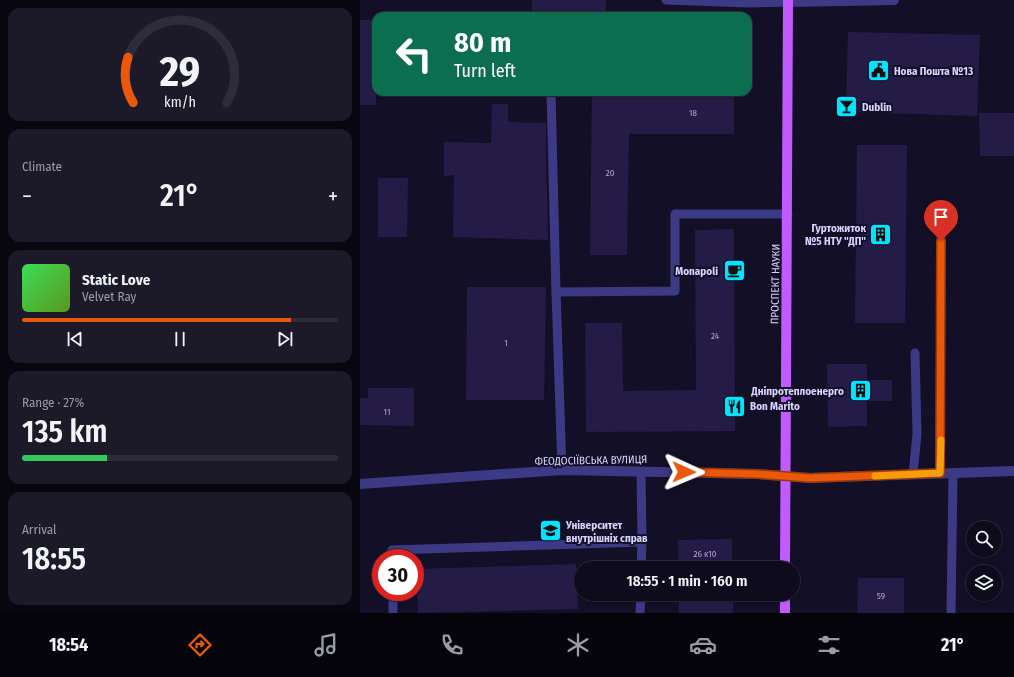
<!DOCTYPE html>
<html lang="en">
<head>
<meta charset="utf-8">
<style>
  :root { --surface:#0e0b1c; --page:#1c1929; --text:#f1f3f6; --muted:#9b9ba3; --line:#2e2b3b; --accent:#ea580c }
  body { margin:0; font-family:"Fira Sans Condensed",sans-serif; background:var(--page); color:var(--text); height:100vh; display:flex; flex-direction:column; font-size:15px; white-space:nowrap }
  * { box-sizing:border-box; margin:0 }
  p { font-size:13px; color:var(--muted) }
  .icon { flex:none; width:22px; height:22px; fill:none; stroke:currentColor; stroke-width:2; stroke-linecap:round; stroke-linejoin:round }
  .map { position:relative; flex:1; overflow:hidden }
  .side { display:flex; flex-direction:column; gap:8px; padding:8px; background:#08060f; width:360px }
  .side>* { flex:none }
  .guide { position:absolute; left:12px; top:12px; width:380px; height:84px; border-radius:12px; box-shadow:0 1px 3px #0004,0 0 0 1px var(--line); background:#0b6e4f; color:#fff; overflow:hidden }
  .fabs { position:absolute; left:606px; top:521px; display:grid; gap:8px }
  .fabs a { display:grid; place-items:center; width:36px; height:36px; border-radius:50%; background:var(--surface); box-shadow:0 1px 3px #0004,0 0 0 1px var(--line); font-size:20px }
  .speed { position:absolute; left:12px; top:549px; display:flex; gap:8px; font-size:20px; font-weight:700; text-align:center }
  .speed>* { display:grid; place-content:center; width:52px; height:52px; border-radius:50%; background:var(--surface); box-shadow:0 1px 3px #0004,0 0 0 1px var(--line); line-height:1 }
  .speed .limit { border:6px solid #d22; background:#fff; color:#111 }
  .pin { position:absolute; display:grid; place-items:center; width:34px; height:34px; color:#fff; margin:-41px -17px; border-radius:50% 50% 50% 0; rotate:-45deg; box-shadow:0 0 4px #0007 }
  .pin .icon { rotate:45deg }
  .me { position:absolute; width:44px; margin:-22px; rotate:91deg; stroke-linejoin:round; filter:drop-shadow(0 0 3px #0008) }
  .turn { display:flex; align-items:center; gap:14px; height:84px; padding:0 16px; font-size:18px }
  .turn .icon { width:52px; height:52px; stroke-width:2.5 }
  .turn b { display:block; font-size:28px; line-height:34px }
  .big { font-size:30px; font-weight:600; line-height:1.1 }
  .side .widget { flex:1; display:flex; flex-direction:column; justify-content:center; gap:6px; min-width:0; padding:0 14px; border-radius:12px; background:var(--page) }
  .side .dial { align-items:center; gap:0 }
  .dial svg { height:104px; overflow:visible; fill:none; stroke:var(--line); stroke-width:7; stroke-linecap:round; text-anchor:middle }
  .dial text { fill:var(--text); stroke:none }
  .song { display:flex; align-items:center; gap:12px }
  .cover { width:48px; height:48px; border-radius:6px; background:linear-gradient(135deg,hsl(130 70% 55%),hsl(90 70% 35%)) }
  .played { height:4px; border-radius:2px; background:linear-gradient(90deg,var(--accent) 85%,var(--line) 85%) }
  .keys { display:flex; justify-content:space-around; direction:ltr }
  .heat { display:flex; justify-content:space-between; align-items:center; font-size:22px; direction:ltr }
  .charge { height:6px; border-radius:3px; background:linear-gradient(90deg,#34c759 27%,var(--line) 0) }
  .trip { position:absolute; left:214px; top:561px; width:226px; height:40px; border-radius:20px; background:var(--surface); box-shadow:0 1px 3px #0004,0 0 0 1px var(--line); font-weight:600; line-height:40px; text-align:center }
  .tab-bar { display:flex; height:64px; justify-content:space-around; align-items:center; background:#06040b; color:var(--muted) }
  .tab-bar .icon { width:28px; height:28px }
  .tab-bar .active { color:var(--accent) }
  .tab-bar b { font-size:18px; color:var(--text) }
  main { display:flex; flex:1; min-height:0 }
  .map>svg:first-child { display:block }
  .building { fill:#241b47 }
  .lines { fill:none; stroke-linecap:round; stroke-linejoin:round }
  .service { stroke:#3d3a85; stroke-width:9 }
  .minor { stroke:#3d3a85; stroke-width:10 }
  .primary { stroke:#c25bff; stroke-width:10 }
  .route-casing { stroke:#983908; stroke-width:10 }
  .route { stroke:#ea580c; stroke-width:7 }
  .slow { stroke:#f59e0b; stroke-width:7 }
  .labels { text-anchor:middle; stroke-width:4; stroke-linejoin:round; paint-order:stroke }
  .number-label { font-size:9px; fill:#aca6d1 }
  .poi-label { font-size:11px; font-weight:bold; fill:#d9d4ff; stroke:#130f26; text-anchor:start }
  .street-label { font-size:11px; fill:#d9d4ff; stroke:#130f26 }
</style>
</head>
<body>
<main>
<section class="side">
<div class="widget dial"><svg viewBox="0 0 100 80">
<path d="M14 69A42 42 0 1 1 86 69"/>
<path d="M14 69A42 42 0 0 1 10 34" stroke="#ea580c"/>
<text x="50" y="56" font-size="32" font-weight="700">29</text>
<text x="50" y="72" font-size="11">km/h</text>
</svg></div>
<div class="widget"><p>Climate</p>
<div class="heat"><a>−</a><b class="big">21°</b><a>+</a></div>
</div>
<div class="widget">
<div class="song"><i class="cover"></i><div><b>Static Love</b><p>Velvet Ray</p></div></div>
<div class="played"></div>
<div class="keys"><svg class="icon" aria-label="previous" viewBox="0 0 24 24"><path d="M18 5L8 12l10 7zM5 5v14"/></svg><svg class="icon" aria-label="pause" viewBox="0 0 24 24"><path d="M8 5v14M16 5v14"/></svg><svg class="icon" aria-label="next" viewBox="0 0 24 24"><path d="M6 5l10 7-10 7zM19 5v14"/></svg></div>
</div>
<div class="widget"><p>Range · 27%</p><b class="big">135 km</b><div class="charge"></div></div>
<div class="widget"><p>Arrival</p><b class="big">18:55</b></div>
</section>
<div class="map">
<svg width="654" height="613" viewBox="0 0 654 613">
  <rect width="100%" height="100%" fill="#130f26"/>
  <g class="building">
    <rect x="172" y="0" width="74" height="16"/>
    <rect x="0" y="20" width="16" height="85"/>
    <polygon points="488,32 620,35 617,116 486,112"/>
    <polygon points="232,92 374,92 374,134 269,134 267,255 230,255"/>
    <polygon points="132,104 148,104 148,122 186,123 186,183 187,183 188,240 93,237 94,175 84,176 84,142 131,143"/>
    <polygon points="619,113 654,113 654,156 620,156"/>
    <polygon points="497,145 547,145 545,323 495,323"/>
    <polygon points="18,178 48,178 47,237 18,237"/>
    <polygon points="374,229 375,431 226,432 225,323 262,323 263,391 336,390 335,230"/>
    <polygon points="107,287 186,287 184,400 106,400"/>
    <polygon points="467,364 507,364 507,380 532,380 532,401 507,401 507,426 468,427"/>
    <polygon points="8,388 54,388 54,426 0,425 0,398 8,398"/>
    <polygon points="372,539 372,568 319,568 318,540"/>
    <polygon points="216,564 218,609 58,613 57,569"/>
    <polygon points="498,578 544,578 544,613 497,613"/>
    <rect x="319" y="594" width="54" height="19"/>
  </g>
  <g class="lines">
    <g class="service">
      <polyline points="306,0 388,3 428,2"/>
      <polyline points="191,92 196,292"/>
      <polyline points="202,470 196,292 315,291 315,214 428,214"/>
      <polyline points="281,471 282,542"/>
      <polyline points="580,473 581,226"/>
      <polyline points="553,474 557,434 555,353"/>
      <polyline points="33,558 32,550 282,542 281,568"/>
      <polyline points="33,592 33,613"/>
      <polyline points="280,613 281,594"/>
      <polyline points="591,613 593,473"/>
    </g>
    <g class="minor">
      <polyline points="428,2 534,0"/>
      <polyline points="0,484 202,470 397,474 450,478 654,471"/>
    </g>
    <g class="primary">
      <polyline points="425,568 428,0"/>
      <polyline points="425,613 425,594"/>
    </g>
  </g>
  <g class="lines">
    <defs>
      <polyline id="route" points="324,472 397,474 450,478 580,473 581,241"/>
    </defs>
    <use href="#route" class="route-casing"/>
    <use href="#route" class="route"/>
    <polyline class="slow" points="515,476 580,473 581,440"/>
  </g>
  <defs>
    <symbol id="civic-square" viewBox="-11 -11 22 22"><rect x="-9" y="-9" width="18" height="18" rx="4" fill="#00e5ff" stroke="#130f26"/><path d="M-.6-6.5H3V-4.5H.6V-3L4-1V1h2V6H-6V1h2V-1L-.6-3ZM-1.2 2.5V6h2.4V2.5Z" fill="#111"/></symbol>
    <symbol id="bar-square" viewBox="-11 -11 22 22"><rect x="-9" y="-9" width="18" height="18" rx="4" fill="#00e5ff" stroke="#130f26"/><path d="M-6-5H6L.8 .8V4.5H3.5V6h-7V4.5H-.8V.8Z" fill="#111"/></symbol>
    <symbol id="building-square" viewBox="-11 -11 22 22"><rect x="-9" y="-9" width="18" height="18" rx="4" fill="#00e5ff" stroke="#130f26"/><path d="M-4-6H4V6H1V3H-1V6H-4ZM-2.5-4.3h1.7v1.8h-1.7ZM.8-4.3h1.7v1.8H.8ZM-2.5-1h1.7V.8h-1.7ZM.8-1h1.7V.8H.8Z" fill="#111"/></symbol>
    <symbol id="cafe-square" viewBox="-11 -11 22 22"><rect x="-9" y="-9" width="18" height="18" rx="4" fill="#00e5ff" stroke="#130f26"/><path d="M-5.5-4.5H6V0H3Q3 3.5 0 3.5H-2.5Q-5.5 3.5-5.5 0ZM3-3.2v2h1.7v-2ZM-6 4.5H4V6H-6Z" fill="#111"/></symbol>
    <symbol id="restaurant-square" viewBox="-11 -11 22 22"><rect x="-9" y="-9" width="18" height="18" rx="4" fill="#00e5ff" stroke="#130f26"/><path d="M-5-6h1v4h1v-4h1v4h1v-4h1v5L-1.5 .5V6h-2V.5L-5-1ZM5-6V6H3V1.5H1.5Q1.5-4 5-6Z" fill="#111"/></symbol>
    <symbol id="university-square" viewBox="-11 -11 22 22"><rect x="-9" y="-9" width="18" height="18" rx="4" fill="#00e5ff" stroke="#130f26"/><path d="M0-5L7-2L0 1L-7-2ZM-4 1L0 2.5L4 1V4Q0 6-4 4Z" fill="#111"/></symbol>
  </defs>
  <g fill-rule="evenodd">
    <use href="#civic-square" x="506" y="58" width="25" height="25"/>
    <use href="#bar-square" x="474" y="94" width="25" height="25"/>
    <use href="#building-square" x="508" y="222" width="25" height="25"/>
    <use href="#cafe-square" x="362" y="258" width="25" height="25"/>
    <use href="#building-square" x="488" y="378" width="25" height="25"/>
    <use href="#restaurant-square" x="362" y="394" width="25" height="25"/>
    <use href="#university-square" x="178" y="518" width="25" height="25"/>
  </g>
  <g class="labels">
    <g class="number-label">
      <text x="333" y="116">18</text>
      <text x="250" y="176">20</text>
      <text x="355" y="339">24</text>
      <text x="146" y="346">1</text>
      <text x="27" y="415">11</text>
      <text x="345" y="557">26 к10</text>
      <text x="521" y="599">59</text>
    </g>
    <g class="poi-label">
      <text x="534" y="75">Нова Пошта №13</text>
      <text x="502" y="111">Dublin</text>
      <text x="506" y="232" text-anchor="end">Гуртожиток<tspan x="506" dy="13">№5 НТУ "ДП"</tspan></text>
      <text x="358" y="275" text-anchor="end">Monapoli</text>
      <text x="484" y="395" text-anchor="end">Дніпротеплоенерго</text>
      <text x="390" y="410">Bon Marito</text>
      <text x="206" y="529">Університет<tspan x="206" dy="13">внутрішніх справ</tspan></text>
    </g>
    <g class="street-label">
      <text transform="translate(415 284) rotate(-89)" y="4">ПРОСПЕКТ НАУКИ</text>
      <text transform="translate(231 460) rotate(-1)" y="4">ФЕОДОСІЇВСЬКА ВУЛИЦЯ</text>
    </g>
  </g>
</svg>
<div class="fabs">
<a><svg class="icon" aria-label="search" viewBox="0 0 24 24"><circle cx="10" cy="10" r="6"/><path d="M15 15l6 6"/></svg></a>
<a><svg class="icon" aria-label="layers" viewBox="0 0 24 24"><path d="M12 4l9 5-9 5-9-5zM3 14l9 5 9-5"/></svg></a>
</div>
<div class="speed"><div class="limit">30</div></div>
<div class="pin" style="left:581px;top:241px;background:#d93025"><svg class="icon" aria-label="arrive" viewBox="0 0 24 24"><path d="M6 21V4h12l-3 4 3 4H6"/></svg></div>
<svg class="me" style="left:324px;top:472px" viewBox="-20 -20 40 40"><path d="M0-17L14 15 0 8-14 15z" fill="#ea580c" stroke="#fff" stroke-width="4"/></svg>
<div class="trip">18:55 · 1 min · 160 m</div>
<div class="guide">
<div class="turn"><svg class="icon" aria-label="left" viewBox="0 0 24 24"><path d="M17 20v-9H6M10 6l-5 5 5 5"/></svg><div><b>80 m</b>Turn left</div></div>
</div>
</div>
</main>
<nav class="tab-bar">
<b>18:54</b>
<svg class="icon active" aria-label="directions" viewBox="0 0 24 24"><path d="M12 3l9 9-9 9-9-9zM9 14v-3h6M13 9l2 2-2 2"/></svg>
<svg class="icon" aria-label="music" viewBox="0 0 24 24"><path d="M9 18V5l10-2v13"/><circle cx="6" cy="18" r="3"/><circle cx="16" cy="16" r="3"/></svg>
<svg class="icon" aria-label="phone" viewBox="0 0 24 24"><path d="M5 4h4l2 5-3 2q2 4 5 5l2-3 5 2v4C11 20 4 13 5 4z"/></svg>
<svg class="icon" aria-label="climate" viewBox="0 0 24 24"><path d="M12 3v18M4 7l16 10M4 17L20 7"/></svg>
<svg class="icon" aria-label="car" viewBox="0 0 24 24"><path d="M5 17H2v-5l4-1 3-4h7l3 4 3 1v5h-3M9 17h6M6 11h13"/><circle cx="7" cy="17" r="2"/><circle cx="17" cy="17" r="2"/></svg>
<svg class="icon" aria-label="filters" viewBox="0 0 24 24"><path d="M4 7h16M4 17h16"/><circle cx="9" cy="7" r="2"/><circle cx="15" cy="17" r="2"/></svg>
<b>21°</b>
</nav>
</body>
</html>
